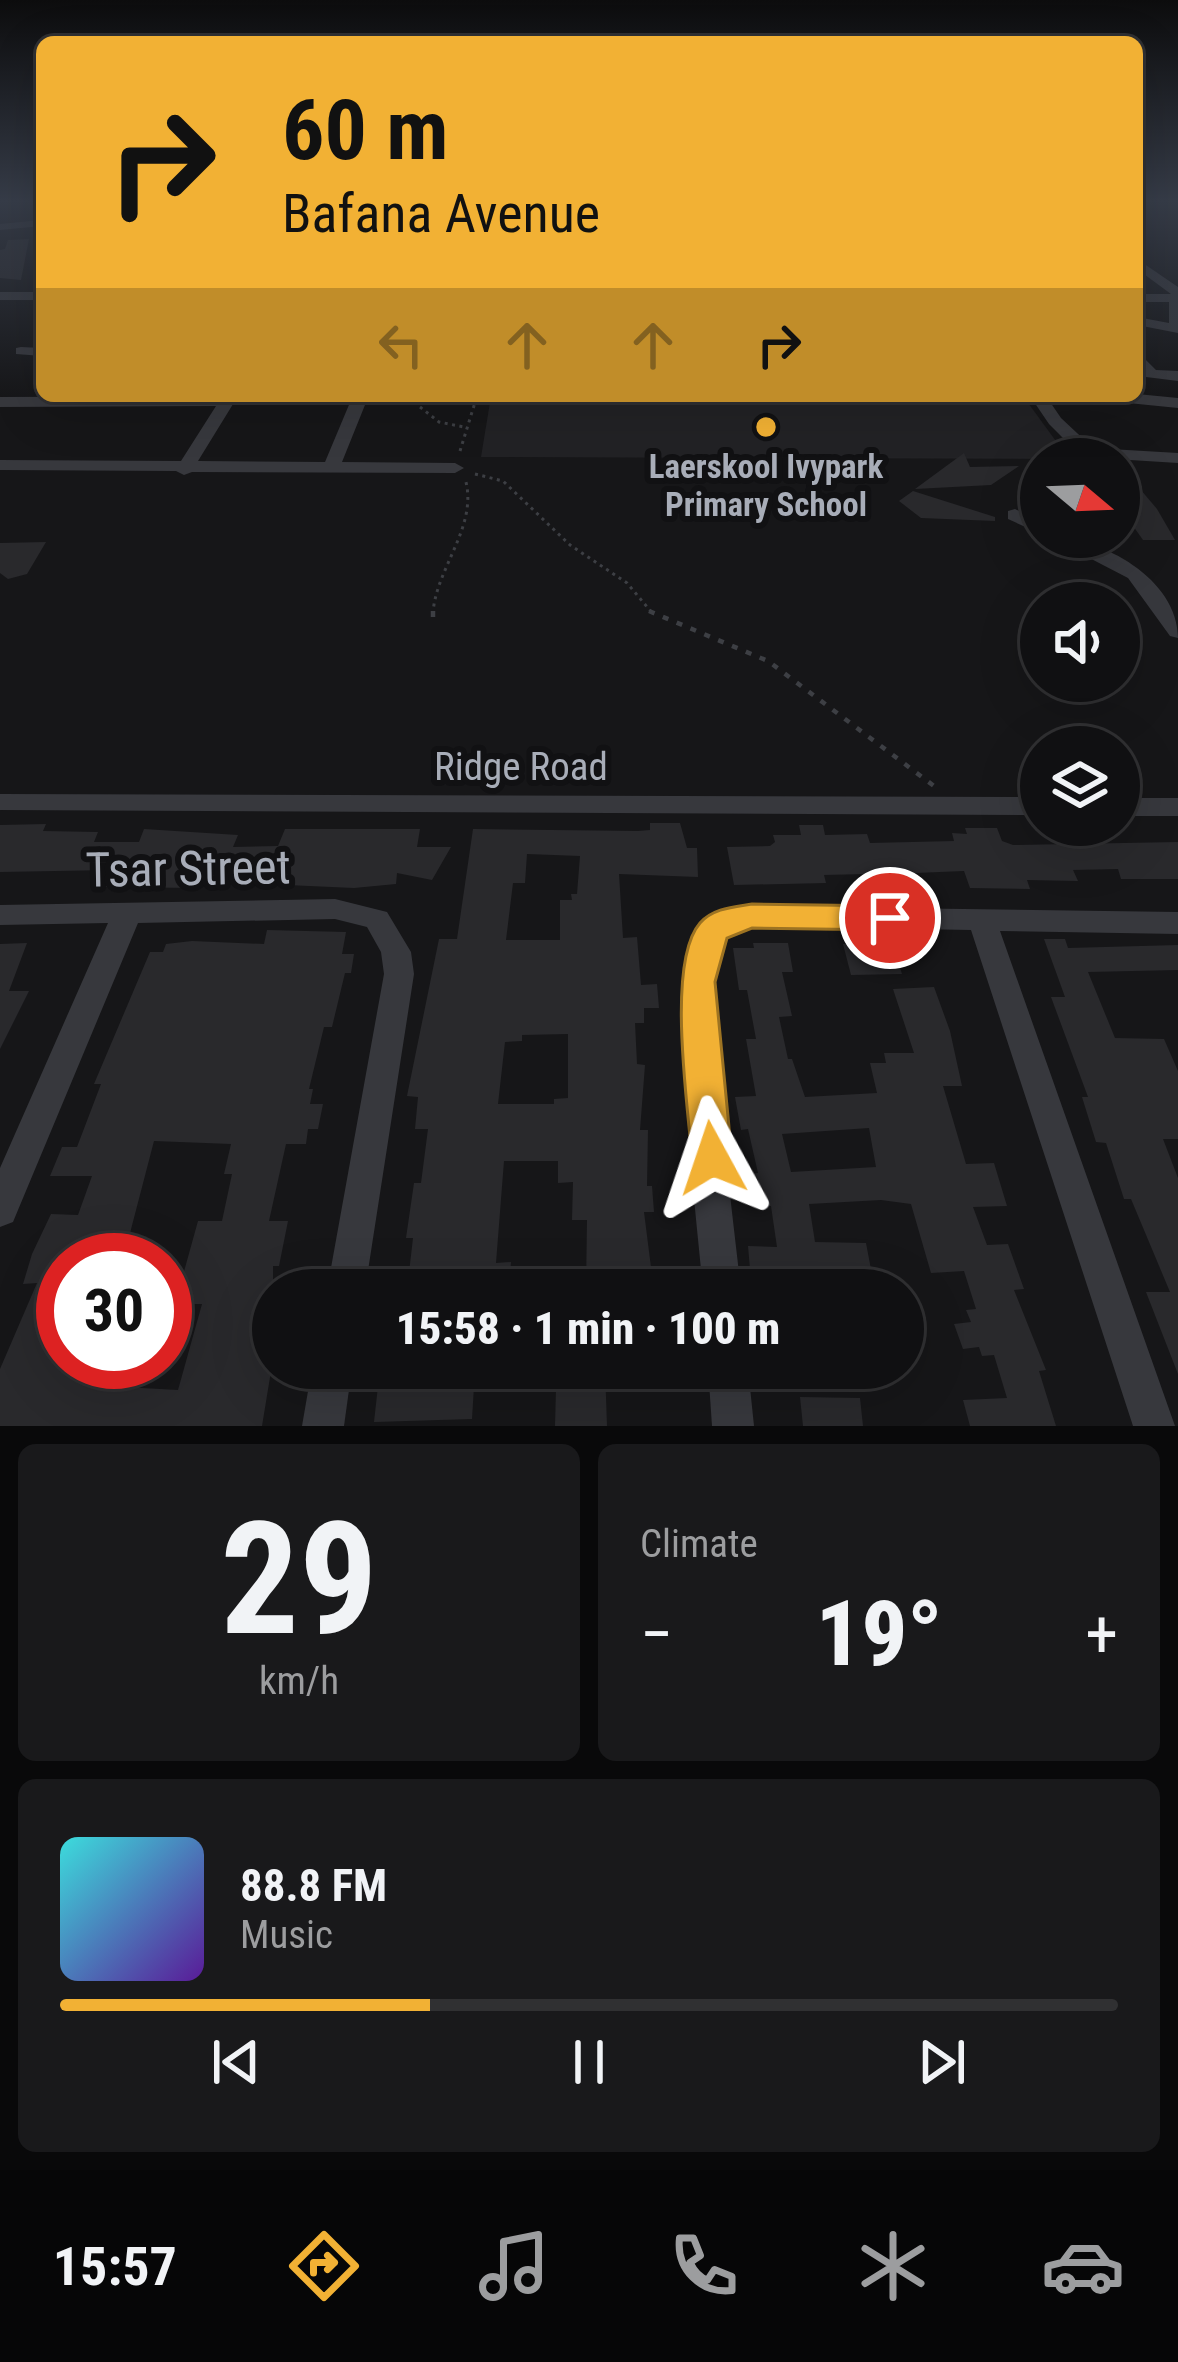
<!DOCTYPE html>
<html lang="en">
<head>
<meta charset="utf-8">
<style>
  :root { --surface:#101012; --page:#19191b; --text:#f1f3f6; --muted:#9c9d9f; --line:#303032; --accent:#f2b134 }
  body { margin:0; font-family:"Roboto Condensed",sans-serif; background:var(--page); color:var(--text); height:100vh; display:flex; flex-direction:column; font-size:45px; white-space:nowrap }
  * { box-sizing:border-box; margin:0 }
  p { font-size:39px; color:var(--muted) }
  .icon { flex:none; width:66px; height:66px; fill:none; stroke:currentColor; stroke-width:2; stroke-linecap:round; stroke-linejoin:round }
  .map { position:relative; height:1426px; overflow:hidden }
  .drawer { display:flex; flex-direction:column; gap:18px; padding:18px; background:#09090a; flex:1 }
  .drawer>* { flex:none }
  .hud { position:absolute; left:36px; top:36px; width:1107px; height:366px; border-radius:18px; box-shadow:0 12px 48px #0002,0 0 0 3px var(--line); background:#f2b134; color:#111; overflow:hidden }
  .needle { width:78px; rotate:109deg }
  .tools { position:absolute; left:1020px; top:438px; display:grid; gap:24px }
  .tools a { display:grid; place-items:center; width:120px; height:120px; border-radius:50%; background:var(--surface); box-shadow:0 12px 48px #0002,0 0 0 3px var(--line); font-size:60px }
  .speed { position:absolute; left:36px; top:1233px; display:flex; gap:24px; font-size:60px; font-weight:700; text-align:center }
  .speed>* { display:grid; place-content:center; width:156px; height:156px; border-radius:50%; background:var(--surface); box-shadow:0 12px 48px #0002,0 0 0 3px var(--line); line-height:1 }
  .speed .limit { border:18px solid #d22; background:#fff; color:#111 }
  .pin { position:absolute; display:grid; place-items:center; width:102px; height:102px; color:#fff; margin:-51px; border:6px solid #fff; border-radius:50%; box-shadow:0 3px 12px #0007 }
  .me { position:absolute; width:132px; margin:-66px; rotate:355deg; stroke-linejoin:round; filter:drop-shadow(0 0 9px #0008) }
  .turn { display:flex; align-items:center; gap:42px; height:252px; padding:0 48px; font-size:54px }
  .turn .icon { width:156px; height:156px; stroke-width:2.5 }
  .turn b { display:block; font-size:84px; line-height:102px }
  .lanes { display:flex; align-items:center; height:114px; padding:0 48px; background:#0003; justify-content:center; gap:60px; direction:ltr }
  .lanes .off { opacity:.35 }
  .big { font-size:90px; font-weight:800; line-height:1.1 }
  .drawer .widget { flex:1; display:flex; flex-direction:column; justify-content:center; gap:18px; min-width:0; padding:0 42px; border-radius:18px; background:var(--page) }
  .drawer .dial { align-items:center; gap:0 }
  .dial b { font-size:156px; line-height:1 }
  .song { display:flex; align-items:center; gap:36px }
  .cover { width:144px; height:144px; border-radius:18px; background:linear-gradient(135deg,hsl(180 70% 55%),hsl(270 70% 35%)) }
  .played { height:12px; border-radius:6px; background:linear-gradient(90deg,var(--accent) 35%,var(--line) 35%) }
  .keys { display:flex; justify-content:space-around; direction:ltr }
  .heat { display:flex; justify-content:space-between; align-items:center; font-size:66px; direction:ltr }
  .drawer .tiles { flex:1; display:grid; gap:18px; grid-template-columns:1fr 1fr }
  .widget:last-child { grid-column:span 2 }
  .trip { position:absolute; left:252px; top:1269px; width:672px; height:120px; border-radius:60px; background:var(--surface); box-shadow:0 12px 48px #0002,0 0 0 3px var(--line); font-weight:800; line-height:120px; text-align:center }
  .tabs { display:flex; height:192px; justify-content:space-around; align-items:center; background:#060607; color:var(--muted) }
  .tabs .icon { width:84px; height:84px }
  .tabs .current { color:var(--accent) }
  .tabs b { font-size:54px; color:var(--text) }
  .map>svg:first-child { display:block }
  .built { fill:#222225 }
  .building { fill:#29292c; fill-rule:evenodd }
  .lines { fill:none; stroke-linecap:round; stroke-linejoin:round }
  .path-far1 { stroke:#3d3f44; stroke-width:3; stroke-dasharray:3 4.5; stroke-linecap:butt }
  .path { stroke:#3d3f44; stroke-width:4.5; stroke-dasharray:6 9; stroke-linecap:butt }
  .minor { fill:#37383d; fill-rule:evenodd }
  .route { fill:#f2b134; stroke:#9d7322; stroke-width:3 }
  .poi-dot { fill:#f2b134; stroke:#111113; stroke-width:4.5 }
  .labels { text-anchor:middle; stroke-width:12; stroke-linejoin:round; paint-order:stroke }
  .far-poi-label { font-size:33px; font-weight:bold; fill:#a8adb8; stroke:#111113 }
  .street-label { font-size:39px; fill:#a8adb8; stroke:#111113 }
  .near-street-label { font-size:48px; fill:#a8adb8; stroke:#111113 }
</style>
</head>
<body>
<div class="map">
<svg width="1178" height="1426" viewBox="0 0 1178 1426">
  <rect width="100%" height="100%" fill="#161618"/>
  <polygon class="built" points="491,396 1023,396 1069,459 481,457"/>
  <g class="building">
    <polygon points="29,239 21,280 0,278 0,250 5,249 8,240"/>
    <polygon points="964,453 970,467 1019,466 991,485 915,489"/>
    <polygon points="1119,464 1157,509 1175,540 1143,540 1119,506"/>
    <polygon points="913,491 995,517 995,521 921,518 899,501"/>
    <polygon points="46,542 27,574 8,579 0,573 0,543"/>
    <path d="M650,823H680L687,848H697L698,877L619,874L623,938L637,937L641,985L657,984L659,1008H644V1023H635L637,1064L645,1065L640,1130H648L647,1186H652L654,1212H644L653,1283H627V1290H586L587,1220H572L573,1182L558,1183V1161H504L496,1263L511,1262L509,1290H407L413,1238H406L414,1183H421L428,1129H415L418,1097L407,1096L439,939H457L473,829L638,831L650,830ZM527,854L580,856L577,894H571L572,900H560V940H506L513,883H525ZM568,1034V1098L554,1099V1104H498L505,1042L522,1041V1035Z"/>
    <polygon points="46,824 43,831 98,832 94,842 139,842 144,829 238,835 233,847 278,846 285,829 420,829 417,847 451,847 432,880 397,873 396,884 354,888 199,881 196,888 104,887 111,870 0,872 0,825"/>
    <polygon points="799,825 823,825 825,835 867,834 870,843 954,841 952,833 967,834 965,828 997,828 1002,841 1013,845 1178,842 1178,879 1121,879 1118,869 1073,870 1078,881 1027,880 1030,889 970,888 964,871 891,874 893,880 868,881 866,874 824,875 826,883 734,885 727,847 770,846 775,842 773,835 801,835"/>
    <path d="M267,930L346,932L342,954H354L351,973H345L332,1027H324L309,1089H313L310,1104H323L318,1129H308L306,1144H286L269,1221H288L279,1266H273V1359L262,1426H0V1369L37,1283L23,1284L32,1254L51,1214L78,1215L92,1176H50L62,1147H77L101,1084H94L150,952H163L166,944L192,941L264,944ZM154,1141L231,1144L224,1174H232L222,1221H198L175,1304H202L178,1390L87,1385L95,1362H63V1260H123Z"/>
    <polygon points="1044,939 1065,939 1068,948 1178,945 1178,970 1088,972 1115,1038 1164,1039 1178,1071 1178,1139 1163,1139 1178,1178 1178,1374 1146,1292 1170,1292 1131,1199 1124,1199 1106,1143 1096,1142 1082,1097 1088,1097 1051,997 1065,997"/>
    <polygon points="27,943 9,991 29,991 0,1049 0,944"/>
    <path d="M753,943H788L793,972H782L792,1016L779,1017L788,1059H792L805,1097L877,1093L870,1063H886L884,1053H914L893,989L934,987L950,1031L962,1086H943L966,1164L994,1163L1007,1206L973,1207L987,1245L1008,1244L1024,1289L1014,1290L1046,1370L1039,1371L1056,1426H970L963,1400L1007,1398L994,1355L982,1356L979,1347L963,1349L954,1324L971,1322L966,1310L976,1309L964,1271L931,1273L911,1204L881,1200L809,1204L815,1242L866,1243L874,1285L751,1280L748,1246L777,1247L771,1206H757L751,1174L758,1173L748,1129L741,1130L735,1097L756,1096L746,1039H756L747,990H739L733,948H754ZM869,1128L876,1167L791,1172L782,1134Z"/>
    <polygon points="843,944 872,944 875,954 896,954 902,974 851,975"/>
    <polygon points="380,1368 515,1368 515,1385 474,1386 472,1419 374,1422"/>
    <polygon points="532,1368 605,1368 607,1426 555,1426 556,1389 532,1390"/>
    <polygon points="800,1397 860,1398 863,1426 803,1426"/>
  </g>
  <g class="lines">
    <g class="path-far1">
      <polyline points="420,407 439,422 464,427"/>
      <polyline points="460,451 477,396"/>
      <polyline points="475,474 503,481 570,545 627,583 653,614"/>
      <path d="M433,614C435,570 477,528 466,482"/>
    </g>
    <g class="path">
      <polyline points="649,611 768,661 934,786"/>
      <polyline points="433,617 433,611"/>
    </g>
    <g class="minor">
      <polygon points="42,220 42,226 0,230 0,224"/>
      <polygon points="1137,259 1178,287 1178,333 1137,325 1137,317 1169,323 1169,302 1137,302 1137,294 1171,294 1137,269"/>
      <rect x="0" y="292" width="42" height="8"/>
      <polygon points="21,347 42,348 42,356 16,354 16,348"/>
      <polygon points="1144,358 1156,370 1178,371 1178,381 1146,377 1137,363"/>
      <polygon points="1137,394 1178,398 1178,408 1108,401 1100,396"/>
      <polygon points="238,396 198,461 325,462 351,400 362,396 367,400 342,462 455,463 464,468 455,473 192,472 184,475 176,471 0,470 0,460 181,461 216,406 0,407 0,397"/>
      <polygon points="1030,396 1046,396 1061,418 1093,448 1178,453 1178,463 1082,457 1049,424"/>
      <polygon points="1015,509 1041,521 1041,534 1008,519 1008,511"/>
      <path d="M1049,537C1102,537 1178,579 1178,638L1170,636L1128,578Z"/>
      <polygon points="0,794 1041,797 1041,815 0,810"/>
      <rect x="1119" y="798" width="59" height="18"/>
      <polygon points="335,899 387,912 411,952 414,974 365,1290 327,1290 384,974 381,952 367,927 335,919 138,923 18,1210 13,1222 0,1227 0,1168 108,923 0,925 0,905"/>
      <path d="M752,906L1178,912V934L1000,931L1175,1426H1133L971,930L752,926C743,928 732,928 726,935C698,971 736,1234 741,1290H703C698,1223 664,971 701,924C713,910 735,908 752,906Z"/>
      <polygon points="312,1368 352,1368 344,1426 302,1426"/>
      <polygon points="708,1368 748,1368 754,1426 712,1426"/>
    </g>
  </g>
  <linearGradient id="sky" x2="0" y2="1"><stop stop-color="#0c0c0d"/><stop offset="0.5" stop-color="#363c48"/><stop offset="1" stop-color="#363c48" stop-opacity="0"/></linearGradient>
  <rect width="1178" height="402" fill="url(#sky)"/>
  <path class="route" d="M752,904L890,906L902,910L907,918L902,927L890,930L752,928L727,938L715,982L732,1158L726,1170L712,1176L698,1170L692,1158C688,1106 666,962 700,923C713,908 734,907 752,904Z"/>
  <circle class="poi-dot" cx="766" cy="427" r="12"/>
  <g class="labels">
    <g class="far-poi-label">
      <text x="766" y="478">Laerskool Ivypark<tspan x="766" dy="38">Primary School</tspan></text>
    </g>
    <g class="street-label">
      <text x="521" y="780">Ridge Road</text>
    </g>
    <g class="near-street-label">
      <text transform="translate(188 868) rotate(-1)" y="17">Tsar Street</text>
    </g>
  </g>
</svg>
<div class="tools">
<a><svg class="needle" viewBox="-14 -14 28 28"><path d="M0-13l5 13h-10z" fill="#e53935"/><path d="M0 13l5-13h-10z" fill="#9c9d9f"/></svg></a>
<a><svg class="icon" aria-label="sound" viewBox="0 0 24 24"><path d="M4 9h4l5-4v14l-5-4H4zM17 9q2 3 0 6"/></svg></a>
<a><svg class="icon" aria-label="layers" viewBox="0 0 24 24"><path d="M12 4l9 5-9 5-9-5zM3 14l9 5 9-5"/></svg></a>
</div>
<div class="speed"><div class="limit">30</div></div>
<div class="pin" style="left:890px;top:918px;background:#d93025"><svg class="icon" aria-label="arrive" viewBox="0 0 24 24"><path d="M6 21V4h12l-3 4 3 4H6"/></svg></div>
<svg class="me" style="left:712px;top:1158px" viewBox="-20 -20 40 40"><path d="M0-17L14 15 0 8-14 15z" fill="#f2b134" stroke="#fff" stroke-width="4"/></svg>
<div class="trip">15:58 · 1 min · 100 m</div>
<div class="hud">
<div class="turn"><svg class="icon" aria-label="right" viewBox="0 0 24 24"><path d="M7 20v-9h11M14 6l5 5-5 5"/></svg><div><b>60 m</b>Bafana Avenue</div></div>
<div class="lanes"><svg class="icon off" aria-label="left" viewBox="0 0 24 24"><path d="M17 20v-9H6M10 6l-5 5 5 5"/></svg><svg class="icon off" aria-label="ahead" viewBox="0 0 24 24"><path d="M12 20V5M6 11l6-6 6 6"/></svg><svg class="icon off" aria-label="ahead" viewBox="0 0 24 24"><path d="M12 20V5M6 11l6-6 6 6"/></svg><svg class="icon" aria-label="right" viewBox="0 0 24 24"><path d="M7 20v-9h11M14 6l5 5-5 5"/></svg></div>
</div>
</div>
<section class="drawer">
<div class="tiles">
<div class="widget dial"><b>29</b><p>km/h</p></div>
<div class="widget"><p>Climate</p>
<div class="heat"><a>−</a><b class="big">19°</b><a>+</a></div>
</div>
<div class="widget">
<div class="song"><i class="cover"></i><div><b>88.8 FM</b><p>Music</p></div></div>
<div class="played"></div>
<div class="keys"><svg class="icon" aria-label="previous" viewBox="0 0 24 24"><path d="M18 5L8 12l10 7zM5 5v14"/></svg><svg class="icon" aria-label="pause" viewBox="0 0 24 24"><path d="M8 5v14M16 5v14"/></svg><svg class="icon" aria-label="next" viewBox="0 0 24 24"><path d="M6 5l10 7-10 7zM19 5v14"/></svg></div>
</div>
</div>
</section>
<nav class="tabs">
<b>15:57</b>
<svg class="icon current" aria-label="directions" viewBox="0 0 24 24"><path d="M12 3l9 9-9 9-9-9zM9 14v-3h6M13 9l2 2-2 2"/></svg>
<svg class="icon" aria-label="music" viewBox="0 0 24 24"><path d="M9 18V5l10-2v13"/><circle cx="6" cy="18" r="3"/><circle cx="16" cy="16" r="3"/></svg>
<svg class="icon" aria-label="phone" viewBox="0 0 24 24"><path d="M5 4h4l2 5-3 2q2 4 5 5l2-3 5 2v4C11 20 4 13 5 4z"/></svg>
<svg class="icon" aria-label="climate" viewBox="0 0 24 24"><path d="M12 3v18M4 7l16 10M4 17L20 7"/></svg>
<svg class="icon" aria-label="car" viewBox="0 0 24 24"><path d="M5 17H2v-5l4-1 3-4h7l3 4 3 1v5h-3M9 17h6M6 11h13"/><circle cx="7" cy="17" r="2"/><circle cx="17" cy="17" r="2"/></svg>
</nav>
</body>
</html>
